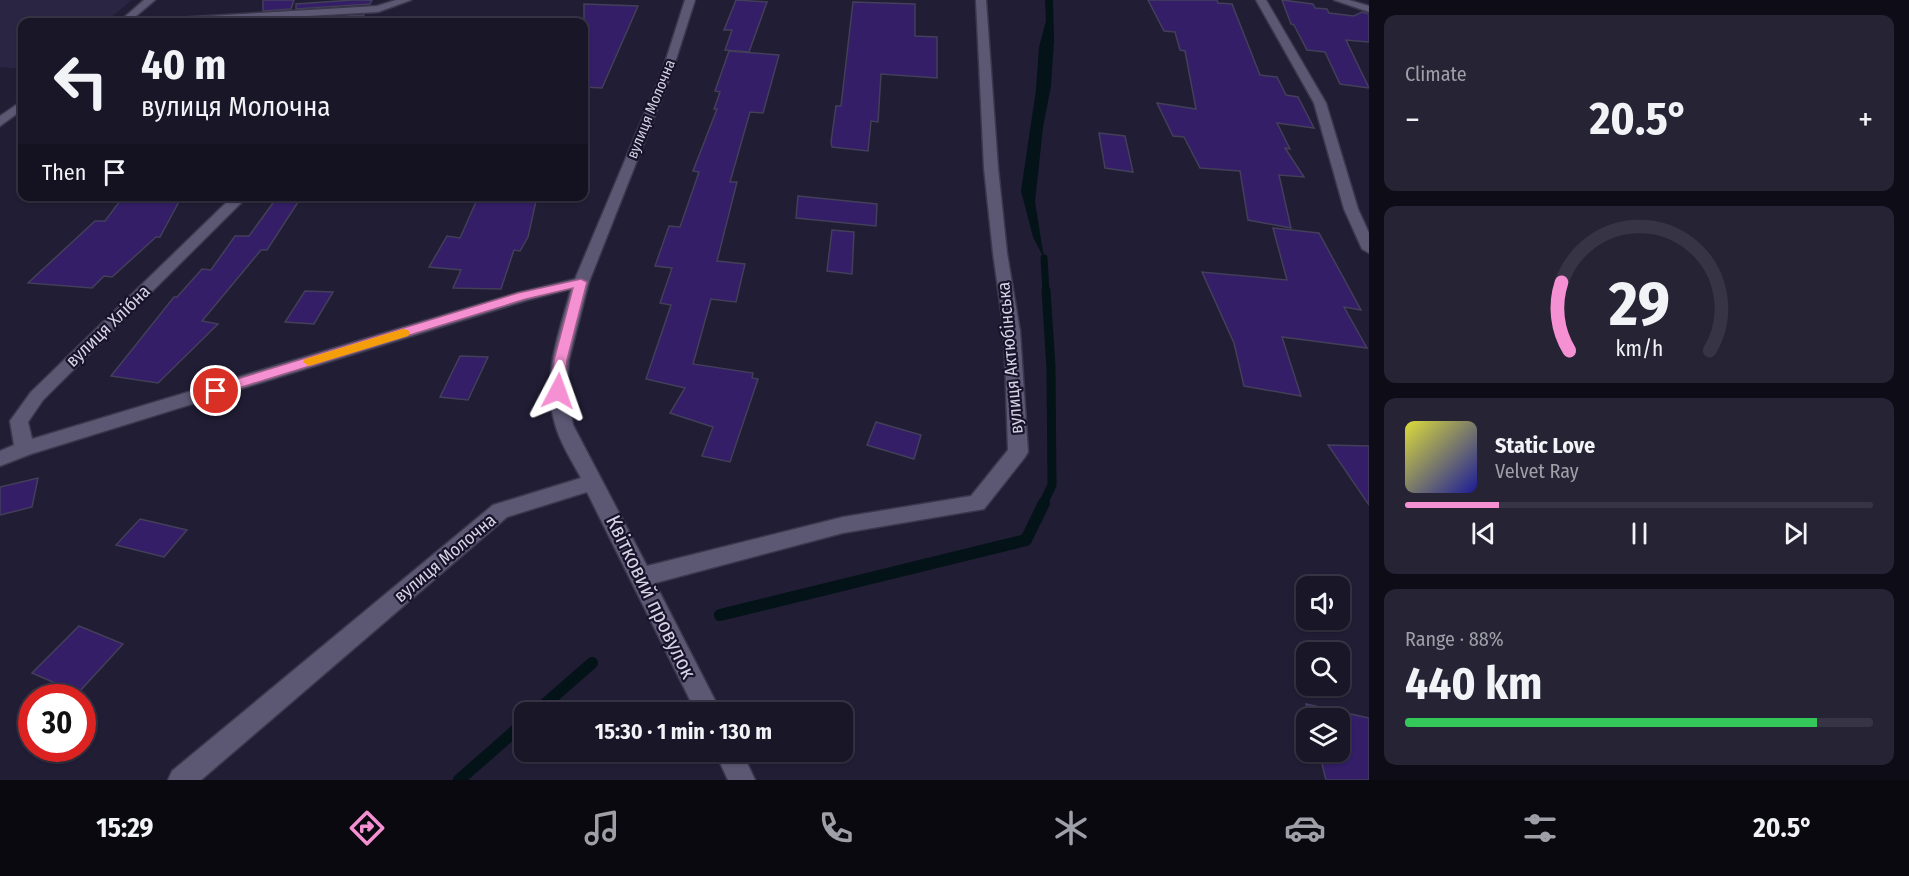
<!DOCTYPE html>
<html lang="en">
<head>
<meta charset="utf-8">
<style>
  :root { --surface:#191628; --page:#262334; --text:#f1f3f6; --muted:#9f9fa8; --line:#373545; --accent:#f591d3 }
  body { margin:0; font-family:"Fira Sans Condensed",sans-serif; background:var(--page); color:var(--text); height:100vh; display:flex; flex-direction:column; font-size:22px; white-space:nowrap }
  * { box-sizing:border-box; margin:0 }
  p { font-size:20px; color:var(--muted) }
  .icon { flex:none; width:33px; height:33px; fill:none; stroke:currentColor; stroke-width:2; stroke-linecap:round; stroke-linejoin:round }
  .map { position:relative; flex:1; overflow:hidden }
  .drawer { display:flex; flex-direction:column; gap:15px; padding:15px; background:#0e0c16; width:540px }
  .drawer>* { flex:none }
  .guide { position:absolute; left:18px; top:18px; width:570px; height:183px; border-radius:12px; box-shadow:0 2px 4px #0004,0 0 0 2px var(--line); background:#191628; color:var(--text); overflow:hidden }
  .fabs { position:absolute; left:1296px; top:576px; display:grid; gap:12px }
  .fabs a { display:grid; place-items:center; width:54px; height:54px; border-radius:12px; background:var(--surface); box-shadow:0 2px 4px #0004,0 0 0 2px var(--line); font-size:30px }
  .speed { position:absolute; left:18px; top:684px; display:flex; gap:12px; font-size:30px; font-weight:700; text-align:center }
  .speed>* { display:grid; place-content:center; width:78px; height:78px; border-radius:50%; background:var(--surface); box-shadow:0 2px 4px #0004,0 0 0 2px var(--line); line-height:1 }
  .speed .limit { border:9px solid #d22; background:#fff; color:#111 }
  .pin { position:absolute; display:grid; place-items:center; width:51px; height:51px; color:#fff; margin:-26px; border:3px solid #fff; border-radius:50%; box-shadow:0 2px 6px #0007 }
  .me { position:absolute; width:66px; margin:-33px; rotate:4deg; stroke-linejoin:round; filter:drop-shadow(0 0 4px #0008) }
  .turn { display:flex; align-items:center; gap:21px; height:126px; padding:0 24px; font-size:27px }
  .turn .icon { width:78px; height:78px; stroke-width:2.5 }
  .turn b { display:block; font-size:42px; line-height:51px }
  .then { display:flex; align-items:center; height:57px; padding:0 24px; background:#0003; gap:12px; font-size:22px }
  .big { font-size:45px; font-weight:700; line-height:1.1 }
  .drawer .tile { flex:1; display:flex; flex-direction:column; justify-content:center; gap:9px; min-width:0; padding:0 21px; border-radius:12px; background:var(--page) }
  .drawer .dial { align-items:center; gap:0 }
  .dial svg { height:156px; overflow:visible; fill:none; stroke:var(--line); stroke-width:7; stroke-linecap:round; text-anchor:middle }
  .dial text { fill:var(--text); stroke:none }
  .song { display:flex; align-items:center; gap:18px }
  .cover { width:72px; height:72px; border-radius:9px; background:linear-gradient(135deg,hsl(60 70% 55%),hsl(240 70% 35%)) }
  .played { height:6px; border-radius:3px; background:linear-gradient(90deg,var(--accent) 20%,var(--line) 20%) }
  .keys { display:flex; justify-content:space-around; direction:ltr }
  .heat { display:flex; justify-content:space-between; align-items:center; font-size:33px; direction:ltr }
  .charge { height:9px; border-radius:4px; background:linear-gradient(90deg,#34c759 88%,var(--line) 0) }
  .trip { position:absolute; left:514px; top:702px; width:339px; height:60px; border-radius:12px; background:var(--surface); box-shadow:0 2px 4px #0004,0 0 0 2px var(--line); font-weight:700; line-height:60px; text-align:center }
  .menu { display:flex; height:96px; justify-content:space-around; align-items:center; background:#0a0910; color:var(--muted) }
  .menu .icon { width:42px; height:42px }
  .menu .active { color:var(--accent) }
  .menu b { font-size:27px; color:var(--text) }
  main { display:flex; flex:1; min-height:0 }
  .map>svg:first-child { display:block }
  .built { fill:#2a2543 }
  .water { fill:#041317 }
  .lines { fill:none; stroke-linecap:round; stroke-linejoin:round }
  .stream-far2 { stroke:#041317; stroke-width:7 }
  .stream-far1 { stroke:#041317; stroke-width:9 }
  .stream { stroke:#041317; stroke-width:12 }
  .building { fill:#331e67; stroke:#433f59; stroke-width:1.5 }
  .minor-casing { stroke:#3b374c; stroke-width:3 }
  .minor { fill:#5c5874; fill-rule:evenodd }
  .route { fill:#f591d3; stroke:#9f5e89; stroke-width:1.5 }
  .slow { fill:#f59e0b }
  .labels { text-anchor:middle; stroke-width:4.5; stroke-linejoin:round; paint-order:stroke }
  .far-street-label { font-size:15px; fill:#d4d2e3; stroke:#18132a }
  .street-label { font-size:18px; fill:#d4d2e3; stroke:#18132a }
  .near-street-label { font-size:21px; fill:#d4d2e3; stroke:#18132a }
</style>
</head>
<body>
<main>
<div class="map">
<svg width="1369" height="780" viewBox="0 0 1369 780">
  <rect width="100%" height="100%" fill="#211d35"/>
  <polygon class="built" points="0,0 132,0 105,22 22,22 22,69 0,67"/>
  <polygon class="water" points="1045,0 1053,0 1054,40 1051,86 1043,127 1035,202 1044,258 1033,237 1021,191 1036,90 1039,47 1046,21"/>
  <g class="lines">
    <polyline class="stream-far2" points="1044,258 1046,291"/>
    <polyline class="stream-far1" points="1043,504 1052,485 1051,368 1046,290"/>
    <g class="stream">
      <polyline points="720,615 1026,540 1044,503"/>
      <polyline points="536,712 592,663"/>
      <polyline points="459,780 525,722"/>
    </g>
  </g>
  <g class="building">
    <polygon points="263,0 294,0 291,9 263,11"/>
    <polygon points="352,0 372,0 370,4 296,9 296,4"/>
    <polygon points="736,0 767,2 749,52 725,50 732,30 724,30"/>
    <polygon points="1148,0 1217,0 1218,3 1232,4 1260,75 1277,77 1286,95 1298,97 1314,128 1277,123 1290,149 1285,148 1304,177 1279,175 1291,228 1248,220 1240,171 1200,168 1184,137 1173,136 1157,103 1196,109 1185,51 1180,50 1175,32 1164,31"/>
    <polygon points="1282,0 1313,4 1315,8 1327,9 1329,13 1354,16 1362,12 1369,14 1369,42 1346,40 1369,88 1340,84 1325,52 1307,50 1294,25 1291,24"/>
    <polygon points="853,2 915,4 915,36 937,37 937,78 881,74 878,122 871,121 868,151 832,147 831,142 836,106 841,106"/>
    <polygon points="584,4 638,6 602,88 584,87"/>
    <polygon points="364,15 361,22 296,22 296,19"/>
    <polygon points="729,51 779,55 763,113 750,112 730,182 737,182 717,261 745,264 736,302 711,299 693,364 753,373 752,378 758,379 730,462 702,456 713,427 670,413 685,388 646,379 671,305 660,303 672,268 655,266 669,226 680,227 699,172 693,171 717,109 714,109 720,92 715,91"/>
    <polygon points="1099,133 1125,136 1133,172 1105,168"/>
    <polygon points="182,196 160,237 156,237 112,277 104,276 92,288 28,283 95,221 105,221 123,197"/>
    <polygon points="278,196 302,196 267,250 261,250 202,321 218,324 158,383 111,376 174,297 177,297 202,269 211,270 235,236 249,236"/>
    <polygon points="502,196 527,196 525,201 536,201 528,237 520,251 514,250 501,289 453,288 461,270 429,267 447,236 460,238 476,202 500,202"/>
    <polygon points="798,196 877,204 876,226 796,218"/>
    <polygon points="1273,228 1319,233 1361,310 1344,307 1367,348 1282,337 1301,396 1244,386 1234,343 1202,272 1287,280"/>
    <polygon points="832,230 854,232 852,274 827,271"/>
    <polygon points="305,291 333,292 314,324 285,322"/>
    <polygon points="460,356 488,357 468,400 440,397"/>
    <polygon points="876,422 921,435 914,459 867,445"/>
    <polygon points="1328,445 1369,446 1369,505"/>
    <polygon points="38,478 32,507 0,515 0,487"/>
    <polygon points="140,519 187,530 164,557 116,545"/>
    <polygon points="79,626 123,644 78,693 32,673"/>
    <polygon points="1306,704 1369,718 1369,780 1326,780 1319,752 1340,752 1340,718 1310,718"/>
  </g>
  <g class="lines">
    <defs>
      <g id="minor">
        <polygon points="144,0 155,0 129,22 119,22"/>
        <polygon points="396,0 411,0 378,12 201,22 155,22 160,19 377,6"/>
        <path d="M685,0H695L672,72L589,282L569,360L567,391L573,425L647,566L843,517L971,496L1008,450L1004,331L993,253L984,168L976,0H986L998,168L1007,253L1020,331L1028,452L1025,457L984,509L843,533L655,583L721,712H696L587,492L507,517L201,780H168L172,771L493,505L581,478C572,461 560,443 555,424C541,378 559,333 571,289L528,300L31,454L0,466V451L14,445L10,421L31,392L233,196H248L43,400L28,422L32,439L517,293L575,279L662,72Z"/>
        <polygon points="1256,0 1266,0 1326,103 1358,209 1369,233 1369,253 1362,249 1344,209 1314,103"/>
        <polygon points="1334,0 1349,0 1369,6 1369,12"/>
        <polygon points="22,101 22,110 0,126 0,116"/>
        <polygon points="715,752 742,752 755,780 728,780"/>
      </g>
    </defs>
    <use href="#minor" class="minor-casing"/>
    <use href="#minor" class="minor"/>
  </g>
  <polygon class="route" points="581,279 587,282 567,360 563,394 553,394 551,391 554,360 573,288 526,299 216,395 209,391 211,387 518,293"/>
  <polygon class="slow" points="403,329 408,330 410,333 408,336 309,366 303,362 305,359"/>
  <g class="labels">
    <g class="far-street-label">
      <text transform="translate(651 109) rotate(-68)" y="5">вулиця Молочна</text>
    </g>
    <g class="street-label">
      <text transform="translate(108 326) rotate(-44)" y="6">вулиця Хлібна</text>
      <text transform="translate(1010 358) rotate(-95)" y="6">вулиця Актюбінська</text>
      <text transform="translate(445 558) rotate(-40)" y="6">вулиця Молочна</text>
    </g>
    <g class="near-street-label">
      <text transform="translate(651 597) rotate(64)" y="7">Квітковий провулок</text>
    </g>
  </g>
</svg>
<div class="fabs">
<a><svg class="icon" aria-label="sound" viewBox="0 0 24 24"><path d="M4 9h4l5-4v14l-5-4H4zM17 9q2 3 0 6"/></svg></a>
<a><svg class="icon" aria-label="search" viewBox="0 0 24 24"><circle cx="10" cy="10" r="6"/><path d="M15 15l6 6"/></svg></a>
<a><svg class="icon" aria-label="layers" viewBox="0 0 24 24"><path d="M12 4l9 5-9 5-9-5zM3 14l9 5 9-5"/></svg></a>
</div>
<div class="speed"><div class="limit">30</div></div>
<div class="pin" style="left:216px;top:391px;background:#d93025"><svg class="icon" aria-label="arrive" viewBox="0 0 24 24"><path d="M6 21V4h12l-3 4 3 4H6"/></svg></div>
<svg class="me" style="left:558px;top:391px" viewBox="-20 -20 40 40"><path d="M0-17L14 15 0 8-14 15z" fill="#f591d3" stroke="#fff" stroke-width="4"/></svg>
<div class="trip">15:30 · 1 min · 130 m</div>
<div class="guide">
<div class="turn"><svg class="icon" aria-label="left" viewBox="0 0 24 24"><path d="M17 20v-9H6M10 6l-5 5 5 5"/></svg><div><b>40 m</b>вулиця Молочна</div></div>
<div class="then">Then<svg class="icon" aria-label="arrive" viewBox="0 0 24 24"><path d="M6 21V4h12l-3 4 3 4H6"/></svg></div>
</div>
</div>
<section class="drawer">
<div class="tile"><p>Climate</p>
<div class="heat"><a>−</a><b class="big">20.5°</b><a>+</a></div>
</div>
<div class="tile dial"><svg viewBox="0 0 100 80">
<path d="M14 69A42 42 0 1 1 86 69"/>
<path d="M14 69A42 42 0 0 1 10 34" stroke="#f591d3"/>
<text x="50" y="56" font-size="32" font-weight="700">29</text>
<text x="50" y="72" font-size="11">km/h</text>
</svg></div>
<div class="tile">
<div class="song"><i class="cover"></i><div><b>Static Love</b><p>Velvet Ray</p></div></div>
<div class="played"></div>
<div class="keys"><svg class="icon" aria-label="previous" viewBox="0 0 24 24"><path d="M18 5L8 12l10 7zM5 5v14"/></svg><svg class="icon" aria-label="pause" viewBox="0 0 24 24"><path d="M8 5v14M16 5v14"/></svg><svg class="icon" aria-label="next" viewBox="0 0 24 24"><path d="M6 5l10 7-10 7zM19 5v14"/></svg></div>
</div>
<div class="tile"><p>Range · 88%</p><b class="big">440 km</b><div class="charge"></div></div>
</section>
</main>
<nav class="menu">
<b>15:29</b>
<svg class="icon active" aria-label="directions" viewBox="0 0 24 24"><path d="M12 3l9 9-9 9-9-9zM9 14v-3h6M13 9l2 2-2 2"/></svg>
<svg class="icon" aria-label="music" viewBox="0 0 24 24"><path d="M9 18V5l10-2v13"/><circle cx="6" cy="18" r="3"/><circle cx="16" cy="16" r="3"/></svg>
<svg class="icon" aria-label="phone" viewBox="0 0 24 24"><path d="M5 4h4l2 5-3 2q2 4 5 5l2-3 5 2v4C11 20 4 13 5 4z"/></svg>
<svg class="icon" aria-label="climate" viewBox="0 0 24 24"><path d="M12 3v18M4 7l16 10M4 17L20 7"/></svg>
<svg class="icon" aria-label="car" viewBox="0 0 24 24"><path d="M5 17H2v-5l4-1 3-4h7l3 4 3 1v5h-3M9 17h6M6 11h13"/><circle cx="7" cy="17" r="2"/><circle cx="17" cy="17" r="2"/></svg>
<svg class="icon" aria-label="filters" viewBox="0 0 24 24"><path d="M4 7h16M4 17h16"/><circle cx="9" cy="7" r="2"/><circle cx="15" cy="17" r="2"/></svg>
<b>20.5°</b>
</nav>
</body>
</html>
